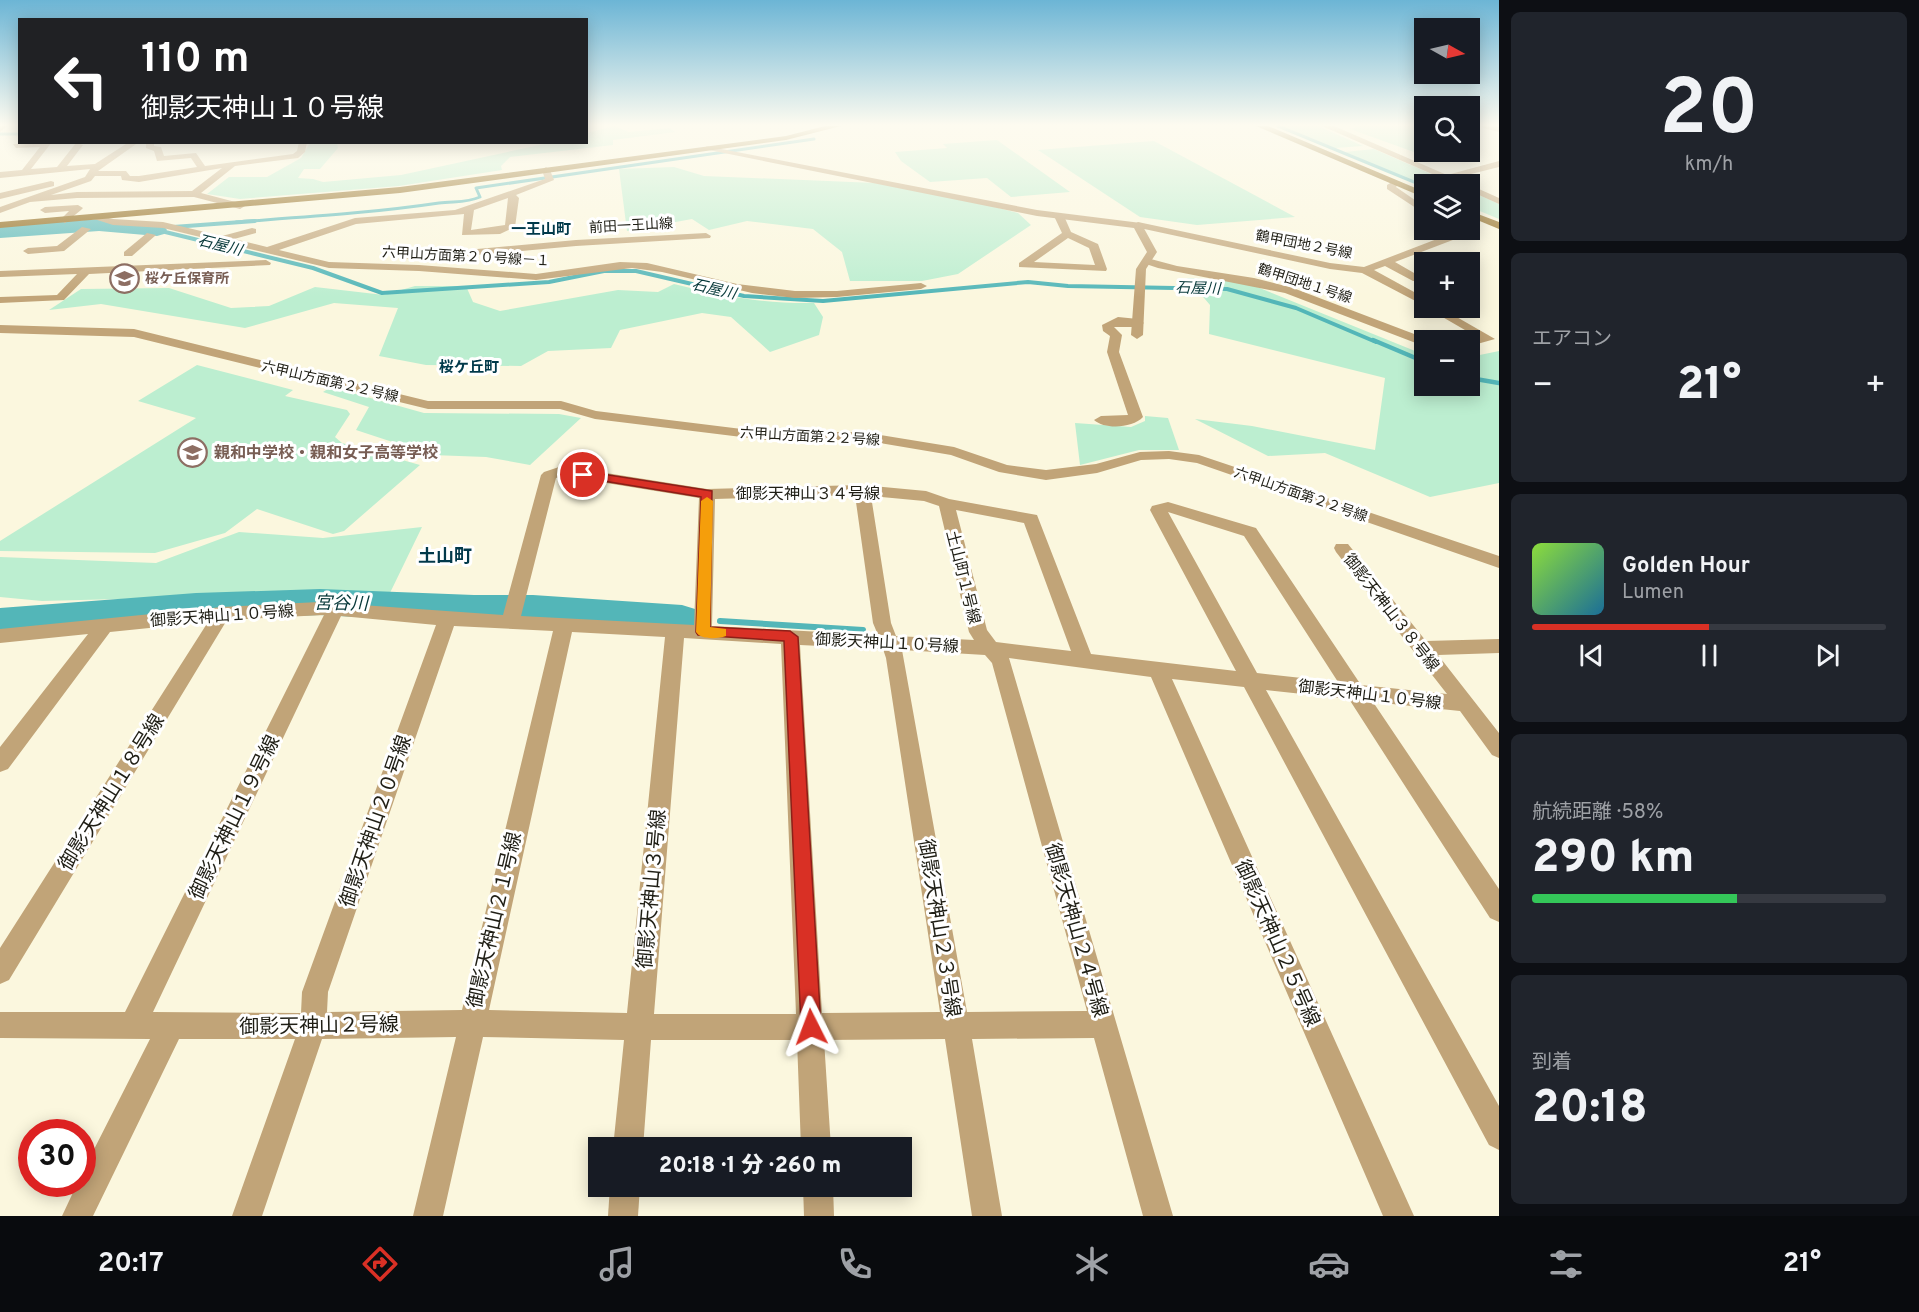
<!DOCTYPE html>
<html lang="ja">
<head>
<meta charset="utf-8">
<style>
  :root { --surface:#171b24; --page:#20242c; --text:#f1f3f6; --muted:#9ea1a6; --line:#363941; --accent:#d93025 }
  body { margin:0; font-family:Overpass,"Noto Sans JP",sans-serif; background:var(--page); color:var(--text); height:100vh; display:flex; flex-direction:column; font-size:22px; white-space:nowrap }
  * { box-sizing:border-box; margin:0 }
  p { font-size:20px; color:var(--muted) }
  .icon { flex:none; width:33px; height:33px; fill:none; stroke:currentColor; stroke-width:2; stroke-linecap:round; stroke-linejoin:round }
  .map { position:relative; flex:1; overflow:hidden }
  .drawer { display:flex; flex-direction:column; gap:12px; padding:12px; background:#0d0f14; width:420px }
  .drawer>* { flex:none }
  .banner { position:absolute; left:18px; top:18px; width:570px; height:126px; border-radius:0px; box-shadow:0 3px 15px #0003; background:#202124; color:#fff; overflow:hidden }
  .needle { width:39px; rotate:98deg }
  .tools { position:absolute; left:1414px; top:18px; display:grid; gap:12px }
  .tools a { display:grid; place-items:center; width:66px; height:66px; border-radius:0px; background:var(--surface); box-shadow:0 3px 15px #0003; font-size:30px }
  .speed { position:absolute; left:18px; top:1119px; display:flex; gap:12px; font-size:30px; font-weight:700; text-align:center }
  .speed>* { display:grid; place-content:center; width:78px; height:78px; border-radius:50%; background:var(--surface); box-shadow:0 3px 15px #0003; line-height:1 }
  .speed .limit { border:9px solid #d22; background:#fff; color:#111 }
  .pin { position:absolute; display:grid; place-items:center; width:51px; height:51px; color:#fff; margin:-26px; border:3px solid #fff; border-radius:50%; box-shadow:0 2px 6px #0007 }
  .me { position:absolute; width:66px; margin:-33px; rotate:357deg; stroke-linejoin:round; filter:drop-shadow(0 0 4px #0008) }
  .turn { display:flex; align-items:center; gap:21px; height:126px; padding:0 24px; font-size:27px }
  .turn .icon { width:78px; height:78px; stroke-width:2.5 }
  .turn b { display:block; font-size:42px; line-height:51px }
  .big { font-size:45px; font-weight:800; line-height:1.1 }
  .drawer .widget { flex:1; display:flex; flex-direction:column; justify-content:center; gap:9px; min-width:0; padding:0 21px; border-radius:9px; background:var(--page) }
  .drawer .dial { align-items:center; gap:0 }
  .dial b { font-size:78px; line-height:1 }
  .song { display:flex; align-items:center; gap:18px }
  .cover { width:72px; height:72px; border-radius:9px; background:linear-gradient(135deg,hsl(90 70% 55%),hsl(200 70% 35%)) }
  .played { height:6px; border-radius:3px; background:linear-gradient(90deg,var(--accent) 50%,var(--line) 50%) }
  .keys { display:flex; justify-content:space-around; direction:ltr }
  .heat { display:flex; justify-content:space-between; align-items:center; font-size:33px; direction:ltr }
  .charge { height:9px; border-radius:4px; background:linear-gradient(90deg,#34c759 58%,var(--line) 0) }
  .trip { position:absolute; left:588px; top:1137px; width:324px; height:60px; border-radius:0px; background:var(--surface); box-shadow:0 3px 15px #0003; font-weight:800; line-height:60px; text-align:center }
  .dock { display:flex; height:96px; justify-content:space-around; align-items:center; background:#090b0e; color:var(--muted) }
  .dock .icon { width:42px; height:42px }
  .dock .selected { color:var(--accent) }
  .dock b { font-size:27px; color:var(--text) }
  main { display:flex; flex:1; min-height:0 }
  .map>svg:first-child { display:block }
  .green { fill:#bceed0 }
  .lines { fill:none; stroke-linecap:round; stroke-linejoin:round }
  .stream-far3 { stroke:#53b6b8; stroke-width:3 }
  .stream-far2 { stroke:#53b6b8; stroke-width:4 }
  .stream-far1 { stroke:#53b6b8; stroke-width:4.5 }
  .stream { stroke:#53b6b8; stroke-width:6 }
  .river { fill:#53b6b8; fill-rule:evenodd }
  .minor { fill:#c1a478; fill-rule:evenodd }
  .tertiary { fill:#c1a478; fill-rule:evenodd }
  .primary { fill:#8a610f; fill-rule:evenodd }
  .route { fill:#d93025; stroke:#8d1f18; stroke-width:1.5 }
  .slow { fill:#f59e0b }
  .labels { text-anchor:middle; stroke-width:6; stroke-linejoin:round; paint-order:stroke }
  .far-street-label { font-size:14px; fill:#1f1e15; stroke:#fff }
  .far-education-label { font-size:14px; font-weight:bold; fill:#785e54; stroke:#fff; text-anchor:start }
  .far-neighbourhood-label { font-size:15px; font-weight:bold; fill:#01394a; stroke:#fff }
  .far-water-label { font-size:15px; font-style:italic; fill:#063738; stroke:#fff }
  .education-label { font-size:16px; font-weight:bold; fill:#785e54; stroke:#fff; text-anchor:start }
  .street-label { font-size:16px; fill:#1f1e15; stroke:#fff }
  .neighbourhood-label { font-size:18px; font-weight:bold; fill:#01394a; stroke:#fff }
  .water-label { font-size:18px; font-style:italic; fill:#063738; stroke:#fff }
  .near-street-label { font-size:20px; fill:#1f1e15; stroke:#fff }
</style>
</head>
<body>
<main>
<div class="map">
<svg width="1499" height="1216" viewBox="0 0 1499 1216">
  <rect width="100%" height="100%" fill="#fbf7de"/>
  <g class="green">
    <polygon points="614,126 629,132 670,128 675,132 613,140 613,145 510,157 501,166 502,170 399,186 240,199 207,194 229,177 267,177 301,158 310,143 337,143 338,148 320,169 304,169 298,178 313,179 323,182 401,175 549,143 586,142 587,133"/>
    <polygon points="1282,126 1318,126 1363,146 1335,148"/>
    <polygon points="1359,126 1425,126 1425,149 1414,152 1350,129"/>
    <polygon points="997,140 1070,192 1011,197 987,178 930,182 901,161 895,152 947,148 943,144"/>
    <polygon points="1154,141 1295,217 1197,225 1140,217 1038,150"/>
    <polygon points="1374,149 1454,184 1425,184 1425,188 1345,152"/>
    <polygon points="674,167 704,176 875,183 959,198 1018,213 1031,225 958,274 922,281 850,281 842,252 813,229 747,221 709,230 692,219 627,231 619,169"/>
    <polygon points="1470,191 1499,204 1499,219 1470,207"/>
    <polygon points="1187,278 1245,282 1425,355 1425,386 1470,386 1470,357 1499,351 1499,483 1430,497 1325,453 1268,456 1195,419 1252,426 1375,450 1385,378 1209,334 1210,305"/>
    <path d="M674,284C721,296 765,304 814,303L823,317L819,335L770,352L731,317L702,313L620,330L611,348L548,351L521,366L426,365L379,356L398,308L334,303L245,328L101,304L49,310L81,289L169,288L231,308L269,306L315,287L384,295L415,286H466L473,302L500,311L618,290L658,292Z"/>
    <polygon points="197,365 293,390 285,396 347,410 350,414 335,437 342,443 420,465 344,531 333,534 257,509 225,533 155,553 0,551 0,541 196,418 138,401"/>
    <polygon points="331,387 424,413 559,414 581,418 530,465 486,457 432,455 356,430 369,407 323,392"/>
    <polygon points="1145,416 1168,418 1179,450 1139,450 1080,465 1075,423 1131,427 1145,421"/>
    <polygon points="422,527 388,597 236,596 42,601 0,597 0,557 156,563 239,532 323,538"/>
  </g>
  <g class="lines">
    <g class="stream-far3">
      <polyline points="1278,126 1414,182"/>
      <polyline points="0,134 20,134"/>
      <path d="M236,222C304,217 372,213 439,203C454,201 467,203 480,197L476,188L814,139"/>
    </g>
    <g class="stream-far2">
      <polyline points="173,227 255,221"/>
      <polyline points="157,230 313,268 382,293 549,282 604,271 636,271 744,296 823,301 1028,282 1068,286 1227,289 1296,308 1376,342"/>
    </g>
    <g class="stream-far1">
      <polyline points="1373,340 1425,362"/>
      <polyline points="1470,378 1499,383"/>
    </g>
    <polyline class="stream" points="720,621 863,630"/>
    <g class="river">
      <polygon points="99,219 157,224 164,226 167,230 164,234 157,236 99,231 0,238 0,226"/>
      <polygon points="320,589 474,595 533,595 682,605 695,609 701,619 695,629 682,633 533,621 474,623 320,615 196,619 0,636 0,608 196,593"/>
    </g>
    <g class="minor">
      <polygon points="0,126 7,126 0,132"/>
      <polygon points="1322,126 1334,126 1447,175 1499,161 1499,167 1455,178 1466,184 1455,184"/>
      <polygon points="1482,126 1499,127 1499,132 1483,128"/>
      <path d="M52,142L31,169L57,167L76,143L83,145L67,166L95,164L129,142H139L98,171H126L130,176H139L197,167L191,158L157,161L154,151L146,148V142H154V146L161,147L164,156L196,153L205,166L293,154L297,151L299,142H307L305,152L298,158L235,166L201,193L243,204L245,206L240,209L194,197L77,198L30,202L0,213V207L85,177L90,169L0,178V172L22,170L40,147L16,148L13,144ZM222,168L192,191L77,192L51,195L91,181L95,176H121L122,180L139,182Z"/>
      <path d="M546,167L550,170L554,180L516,195L519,198L515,227L500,234L462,235L464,214L356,224L279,250L329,262L419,265L536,274L620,262L647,263L737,284L795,291H837L921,283L927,286L921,289L837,297L795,298L752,293L662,272L632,268L536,280L419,271L329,268L163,228L113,225L91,218L96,215L113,219L163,222L222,236L252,228L256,229V233L234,239L267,247L355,218L455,210L545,179L542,170ZM508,198L505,225L471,230L474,210Z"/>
      <polygon points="1395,180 1399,183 1396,187 1425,207 1425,214 1387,189 1387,185"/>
      <polygon points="51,181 54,182 54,186 0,199 0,193"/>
      <polygon points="1470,185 1499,198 1499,204 1470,191"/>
      <polygon points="78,205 83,208 81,210 65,223 60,220 69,211 45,213 40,210 45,207"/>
      <path d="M1059,213L1064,216L1071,232L1098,244L1107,269L1106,271L1019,267V263L1062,233L1054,216ZM1068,238L1089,248L1095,265L1034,262Z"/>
      <polygon points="1138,222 1330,263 1364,267 1450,234 1451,230 1461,230 1458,238 1395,262 1421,277 1421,281 1413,281 1385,266 1374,270 1425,298 1425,306 1362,273 1330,269 1135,227 1133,225"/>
      <polygon points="82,227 91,229 64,251 28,254 23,251 28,248 57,246"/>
      <polygon points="147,233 156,235 132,256 124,256 124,252"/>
      <polygon points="706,233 711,236 710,238 576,246 411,261 406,258 411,255 576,240"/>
      <polygon points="1147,258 1177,266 1254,278 1293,288 1430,340 1425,340 1425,346 1421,345 1285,293 1158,268 1143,263 1143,259"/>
      <polygon points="266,260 271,263 270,265 89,274 64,300 0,303 0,297 57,295 77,274 0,277 0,271"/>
      <polygon points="1427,308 1441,308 1495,339 1470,346 1470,340 1466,339 1477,337"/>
      <path d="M1118,317L1138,319L1144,323L1138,327H1114L1122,335L1119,352L1143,417C1133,428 1105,430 1094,420L1101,416L1128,415L1107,352L1110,336L1103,331L1102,325Z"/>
      <polygon points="0,325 134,329 428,401 561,401 596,411 766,432 862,432 954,447 1007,465 1046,470 1096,464 1140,452 1169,451 1199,455 1499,556 1499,568 1197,463 1169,459 1141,460 1097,473 1046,480 999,472 951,455 862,440 766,440 595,419 560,409 428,409 134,337 0,333"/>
      <path d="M562,466L707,489L862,485L926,491L949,499L1037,515L1091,654L1236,671L1150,510L1152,506L1168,502L1256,528L1361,685L1447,694L1336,552L1334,548L1336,544H1348L1426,641L1499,639V653L1438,655L1499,733V758L1492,755L1460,711L1373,702L1499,889V922L1490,918L1349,699L1266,690L1499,1106V1150L1489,1145L1244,687L1172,679L1414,1216H1383L1151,677L1009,658L1173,1216H1143L1094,1038L972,1039L1002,1216H972L945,1039L824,1040L831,1148H801L797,1040H651L643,1148H613L624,1040L483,1037L443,1216H413L456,1037L322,1039L262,1216H232L295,1039H179L93,1216H62L77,1184H82V1173L150,1039L0,1038V1012H125L324,615L227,620L9,980L0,984V948L208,622L110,632L8,769L0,772V747L88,634L0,643V629L222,607L319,602L503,615L541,475L544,472ZM563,476L699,498L694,625L521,616L556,478ZM855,495L873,623L878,635L712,626L715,499ZM871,496L924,501L939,506L969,632L974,640L896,636L891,623ZM956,510L1024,523L1071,651L996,642L987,630ZM1168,512L1244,536L1338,682L1257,673ZM341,616L436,625L302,992L301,1013L153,1012ZM454,626L553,631L462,1010L327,1012L328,992ZM572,632L665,637L627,1013L489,1010ZM684,638L781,644L796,1014H654ZM800,645L883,649L886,658L940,1012L822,1013ZM902,650L985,655L992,663L1087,1011L967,1012Z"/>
      <polygon points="610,1186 640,1186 638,1216 608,1216"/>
      <polygon points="803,1186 833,1186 834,1216 804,1216"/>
    </g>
    <polygon class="tertiary" points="706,146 1037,210 1141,223 1157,252 1146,269 1143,335 1137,339 1131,335 1136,269 1147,252 1134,228 1037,216 709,150"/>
    <g class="primary">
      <polygon points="825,126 841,126 786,140 400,193 0,228 0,222 400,187 786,136"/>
      <polygon points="1256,126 1268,126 1425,192 1425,198"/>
      <polygon points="1470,211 1499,222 1499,229 1470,217"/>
    </g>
  </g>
  <linearGradient id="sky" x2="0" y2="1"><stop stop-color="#6cb5d5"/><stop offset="0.42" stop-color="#fdfbf0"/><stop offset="1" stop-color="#fdfbf0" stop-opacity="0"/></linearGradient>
  <rect width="1499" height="297" fill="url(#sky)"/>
  <polygon class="route" points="583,471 712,491 710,627 790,631 798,637 821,1027 818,1034 811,1037 804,1034 801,1027 784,641 698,635 696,632 701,497 579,477 579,472"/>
  <path class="slow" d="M707,497L713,501L710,627L726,629V636C717,639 701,640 696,632L701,501Z"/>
  <defs>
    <symbol id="school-ring" viewBox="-11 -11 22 22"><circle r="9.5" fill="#fff" stroke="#8d6e63" stroke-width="1.5"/><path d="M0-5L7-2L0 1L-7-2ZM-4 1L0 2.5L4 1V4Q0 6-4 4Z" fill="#8d6e63"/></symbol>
  </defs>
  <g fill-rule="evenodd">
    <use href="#school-ring" x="108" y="262" width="33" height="33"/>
    <use href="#school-ring" x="176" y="436" width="33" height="33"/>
  </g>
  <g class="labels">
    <g class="far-street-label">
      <text transform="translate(631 225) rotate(-3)" y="5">前田一王山線</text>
      <text transform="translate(1304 244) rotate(11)" y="5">鶴甲団地２号線</text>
      <text transform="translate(466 256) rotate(3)" y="5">六甲山方面第２０号線－１</text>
      <text transform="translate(1305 283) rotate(18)" y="5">鶴甲団地１号線</text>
      <text transform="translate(330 381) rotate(13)" y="5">六甲山方面第２２号線</text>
      <text transform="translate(810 436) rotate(3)" y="5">六甲山方面第２２号線</text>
      <text transform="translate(1301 494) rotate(19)" y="5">六甲山方面第２２号線</text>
    </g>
    <g class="far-education-label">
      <text x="145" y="283">桜ケ丘保育所</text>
    </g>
    <g class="far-neighbourhood-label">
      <text x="541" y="234">一王山町</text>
      <text x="469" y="372">桜ケ丘町</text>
    </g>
    <g class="far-water-label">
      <text transform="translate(220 245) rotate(14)" y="5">石屋川</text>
      <text transform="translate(1198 288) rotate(2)" y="5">石屋川</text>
      <text transform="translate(714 289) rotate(13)" y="5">石屋川</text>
    </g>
    <g class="education-label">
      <text x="214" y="458">親和中学校・親和女子高等学校</text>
    </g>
    <g class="street-label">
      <text x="808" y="499">御影天神山３４号線</text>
      <text transform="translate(964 577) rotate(76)" y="6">土山町１号線</text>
      <text transform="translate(1392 612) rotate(52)" y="6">御影天神山３８号線</text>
      <text transform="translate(222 615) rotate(-4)" y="6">御影天神山１０号線</text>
      <text transform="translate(887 642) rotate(3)" y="6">御影天神山１０号線</text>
      <text transform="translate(1370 694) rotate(7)" y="6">御影天神山１０号線</text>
    </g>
    <g class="neighbourhood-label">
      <text x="445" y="562">土山町</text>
    </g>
    <g class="water-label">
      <text transform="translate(341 603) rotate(1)" y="6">宮谷川</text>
    </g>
    <g class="near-street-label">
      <text transform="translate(111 792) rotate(-58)" y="7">御影天神山１８号線</text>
      <text transform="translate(234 817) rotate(-64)" y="7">御影天神山１９号線</text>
      <text transform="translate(375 821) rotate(-71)" y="7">御影天神山２０号線</text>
      <text transform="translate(651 889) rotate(-85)" y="7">御影天神山３号線</text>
      <text transform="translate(494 920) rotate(-77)" y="7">御影天神山２１号線</text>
      <text transform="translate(940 928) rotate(81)" y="7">御影天神山２３号線</text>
      <text transform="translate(1077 930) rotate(74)" y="7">御影天神山２４号線</text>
      <text transform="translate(1278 943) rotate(66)" y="7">御影天神山２５号線</text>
      <text transform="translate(319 1025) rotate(-1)" y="7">御影天神山２号線</text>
    </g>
  </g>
</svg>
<div class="tools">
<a><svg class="needle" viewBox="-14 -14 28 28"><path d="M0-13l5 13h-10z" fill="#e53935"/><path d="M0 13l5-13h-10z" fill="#9ea1a6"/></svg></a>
<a><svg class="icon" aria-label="search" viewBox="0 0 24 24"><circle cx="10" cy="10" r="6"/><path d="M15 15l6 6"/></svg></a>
<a><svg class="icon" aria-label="layers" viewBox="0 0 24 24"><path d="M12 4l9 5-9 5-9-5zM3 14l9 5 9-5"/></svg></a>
<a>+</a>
<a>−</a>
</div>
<div class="speed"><div class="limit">30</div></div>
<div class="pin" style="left:583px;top:475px;background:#d93025"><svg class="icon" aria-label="arrive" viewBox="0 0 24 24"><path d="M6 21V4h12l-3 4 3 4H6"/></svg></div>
<svg class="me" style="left:811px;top:1027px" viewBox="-20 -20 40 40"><path d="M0-17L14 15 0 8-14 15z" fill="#d93025" stroke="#fff" stroke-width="4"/></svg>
<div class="trip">20:18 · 1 分 · 260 m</div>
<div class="banner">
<div class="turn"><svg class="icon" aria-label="left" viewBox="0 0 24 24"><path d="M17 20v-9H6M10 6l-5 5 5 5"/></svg><div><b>110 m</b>御影天神山１０号線</div></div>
</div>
</div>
<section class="drawer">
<div class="widget dial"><b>20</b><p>km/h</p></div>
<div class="widget"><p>エアコン</p>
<div class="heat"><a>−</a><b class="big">21°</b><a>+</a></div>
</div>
<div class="widget">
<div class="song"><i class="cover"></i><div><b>Golden Hour</b><p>Lumen</p></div></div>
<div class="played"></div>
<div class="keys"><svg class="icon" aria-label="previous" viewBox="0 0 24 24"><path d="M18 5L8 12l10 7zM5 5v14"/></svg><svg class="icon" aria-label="pause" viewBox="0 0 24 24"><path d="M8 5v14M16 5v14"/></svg><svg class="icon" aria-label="next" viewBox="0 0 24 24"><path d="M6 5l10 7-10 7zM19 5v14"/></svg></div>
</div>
<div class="widget"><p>航続距離 · 58%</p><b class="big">290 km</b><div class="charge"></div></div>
<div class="widget"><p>到着</p><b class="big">20:18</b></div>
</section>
</main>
<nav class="dock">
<b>20:17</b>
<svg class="icon selected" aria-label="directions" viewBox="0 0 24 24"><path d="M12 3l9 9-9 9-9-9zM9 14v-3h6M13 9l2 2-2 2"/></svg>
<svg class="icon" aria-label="music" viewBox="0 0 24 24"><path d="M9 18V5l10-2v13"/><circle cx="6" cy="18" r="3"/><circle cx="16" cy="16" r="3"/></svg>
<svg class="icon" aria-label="phone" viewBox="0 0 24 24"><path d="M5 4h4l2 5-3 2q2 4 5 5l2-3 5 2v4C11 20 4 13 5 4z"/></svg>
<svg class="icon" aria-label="climate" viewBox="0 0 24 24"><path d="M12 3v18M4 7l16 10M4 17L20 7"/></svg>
<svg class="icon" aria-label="car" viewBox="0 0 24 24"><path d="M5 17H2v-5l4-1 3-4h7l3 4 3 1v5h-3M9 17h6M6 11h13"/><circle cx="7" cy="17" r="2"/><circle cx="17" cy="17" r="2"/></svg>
<svg class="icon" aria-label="filters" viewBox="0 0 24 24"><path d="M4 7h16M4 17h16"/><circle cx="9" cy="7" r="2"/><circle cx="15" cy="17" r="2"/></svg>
<b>21°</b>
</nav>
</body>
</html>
